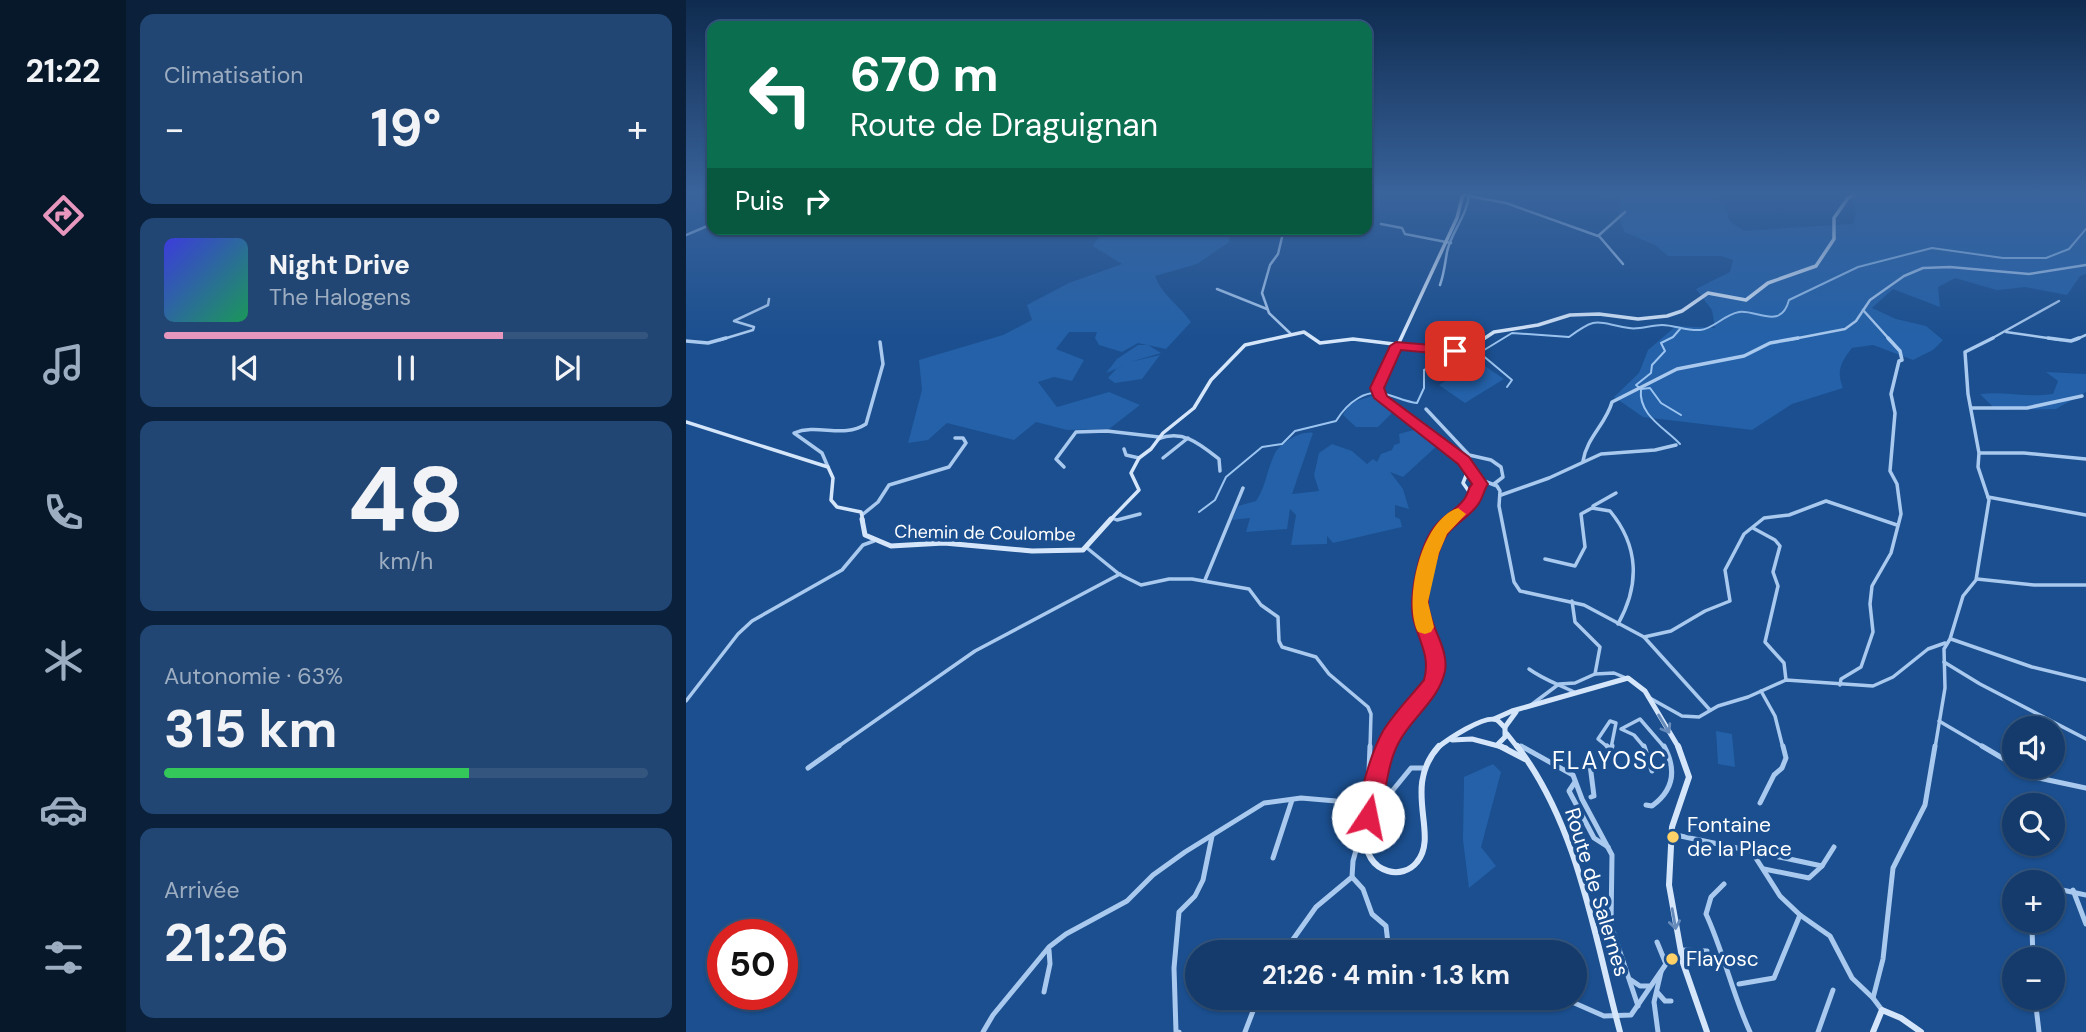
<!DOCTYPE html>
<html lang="fr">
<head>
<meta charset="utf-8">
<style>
  :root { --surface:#143b6b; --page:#214673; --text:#f1f3f6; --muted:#9dadc1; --line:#33557e; --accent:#e797bd }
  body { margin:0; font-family:"DM Sans",sans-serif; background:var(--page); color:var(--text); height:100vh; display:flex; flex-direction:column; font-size:26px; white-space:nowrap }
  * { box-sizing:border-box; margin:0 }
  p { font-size:23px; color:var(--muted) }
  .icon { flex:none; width:38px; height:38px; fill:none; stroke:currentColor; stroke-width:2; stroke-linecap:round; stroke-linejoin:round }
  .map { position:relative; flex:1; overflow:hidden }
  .drawer { display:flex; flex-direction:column; gap:14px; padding:14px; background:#0b203b; width:560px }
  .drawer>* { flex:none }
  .hud { position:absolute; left:21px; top:21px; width:665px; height:214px; border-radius:14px; box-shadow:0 2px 5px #0004,0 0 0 2px var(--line); background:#0b6e4f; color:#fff; overflow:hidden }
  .buttons { position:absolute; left:1316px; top:716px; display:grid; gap:14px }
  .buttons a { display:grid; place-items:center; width:63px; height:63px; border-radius:50%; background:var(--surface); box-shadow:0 2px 5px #0004,0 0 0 2px var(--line); font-size:35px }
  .speed { position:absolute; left:21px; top:919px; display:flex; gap:14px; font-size:35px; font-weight:700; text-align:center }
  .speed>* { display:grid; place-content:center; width:91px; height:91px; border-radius:50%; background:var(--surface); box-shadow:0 2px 5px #0004,0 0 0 2px var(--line); line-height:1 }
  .speed .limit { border:10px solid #d22; background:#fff; color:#111 }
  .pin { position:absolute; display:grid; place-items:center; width:60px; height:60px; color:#fff; margin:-30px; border-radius:14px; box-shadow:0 4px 10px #0006 }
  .me { position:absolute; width:77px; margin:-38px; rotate:11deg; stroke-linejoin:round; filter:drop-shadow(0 0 5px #0008) }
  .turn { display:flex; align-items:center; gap:24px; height:147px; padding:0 28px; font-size:32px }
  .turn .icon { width:91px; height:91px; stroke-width:2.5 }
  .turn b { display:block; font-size:49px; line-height:60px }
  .then { display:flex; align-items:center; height:66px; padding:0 28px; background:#0003; gap:14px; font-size:26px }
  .big { font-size:52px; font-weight:700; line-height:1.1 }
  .drawer .widget { flex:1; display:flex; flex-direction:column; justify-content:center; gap:10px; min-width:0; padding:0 24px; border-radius:14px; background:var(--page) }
  .drawer .dial { align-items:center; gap:0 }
  .dial b { font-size:91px; line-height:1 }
  .song { display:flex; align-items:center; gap:21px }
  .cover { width:84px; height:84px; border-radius:10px; background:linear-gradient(135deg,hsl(240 70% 55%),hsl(150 70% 35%)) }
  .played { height:7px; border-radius:4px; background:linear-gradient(90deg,var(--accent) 70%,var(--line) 70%) }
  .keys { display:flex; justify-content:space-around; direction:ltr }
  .heat { display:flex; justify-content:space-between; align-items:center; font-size:38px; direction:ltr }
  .charge { height:10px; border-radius:5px; background:linear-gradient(90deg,#34c759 63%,var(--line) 0) }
  .trip { position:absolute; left:499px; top:940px; width:402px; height:70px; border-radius:35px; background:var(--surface); box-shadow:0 2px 5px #0004,0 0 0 2px var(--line); font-weight:700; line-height:70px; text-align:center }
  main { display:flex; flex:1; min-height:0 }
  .tabs { display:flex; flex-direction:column; width:126px; justify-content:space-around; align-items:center; background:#08182b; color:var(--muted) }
  .tabs .icon { width:49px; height:49px }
  .tabs .on { color:var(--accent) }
  .tabs b { font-size:32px; color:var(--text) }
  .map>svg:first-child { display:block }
  .green { fill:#2461a8 }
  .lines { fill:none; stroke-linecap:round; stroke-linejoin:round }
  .stream { stroke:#9cc4f0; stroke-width:2 }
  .street-tunnel { stroke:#3d69a0; stroke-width:5; stroke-dasharray:5 2.5; stroke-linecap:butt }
  .street-far2 { stroke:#a9c9ee; stroke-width:2.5 }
  .street-far1 { stroke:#a9c9ee; stroke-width:3.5 }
  .street { stroke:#a9c9ee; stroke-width:5 }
  .secondary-far2 { stroke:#d6e6fa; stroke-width:3.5 }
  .secondary-far1 { stroke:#d6e6fa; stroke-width:5 }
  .secondary { stroke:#d6e6fa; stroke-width:6 }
  .oneway { stroke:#668bba }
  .route { fill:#e11d48; stroke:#92132f; stroke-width:2 }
  .slow { fill:#f59e0b }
  .poi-dot { fill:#ffd166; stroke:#1b4f8f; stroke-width:2.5 }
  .labels { text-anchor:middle; stroke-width:7; stroke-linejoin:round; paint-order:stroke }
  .street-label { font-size:18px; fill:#fff; stroke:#1b4f8f }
  .near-poi-label { font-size:21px; fill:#fff; stroke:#1b4f8f; text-anchor:start }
  .near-street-label { font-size:21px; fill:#fff; stroke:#1b4f8f }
  .near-quarter-label { font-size:24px; letter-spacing:2px; fill:#fff; stroke:#1b4f8f }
</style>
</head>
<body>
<main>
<nav class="tabs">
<b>21:22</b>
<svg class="icon on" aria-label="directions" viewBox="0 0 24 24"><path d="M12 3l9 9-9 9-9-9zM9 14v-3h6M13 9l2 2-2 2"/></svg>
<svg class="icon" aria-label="music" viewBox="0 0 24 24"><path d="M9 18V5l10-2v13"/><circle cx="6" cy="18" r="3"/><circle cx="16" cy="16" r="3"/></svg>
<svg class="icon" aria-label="phone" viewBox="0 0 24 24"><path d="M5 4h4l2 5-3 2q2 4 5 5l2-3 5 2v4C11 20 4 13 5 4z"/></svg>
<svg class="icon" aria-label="climate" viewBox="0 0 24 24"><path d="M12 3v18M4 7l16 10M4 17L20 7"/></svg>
<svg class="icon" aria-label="car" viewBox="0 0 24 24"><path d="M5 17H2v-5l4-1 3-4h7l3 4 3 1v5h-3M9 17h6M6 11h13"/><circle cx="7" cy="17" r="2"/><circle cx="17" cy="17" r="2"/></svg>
<svg class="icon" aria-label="filters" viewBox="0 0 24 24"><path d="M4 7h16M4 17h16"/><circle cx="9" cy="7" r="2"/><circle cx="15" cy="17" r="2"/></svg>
</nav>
<section class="drawer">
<div class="widget"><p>Climatisation</p>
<div class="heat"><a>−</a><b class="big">19°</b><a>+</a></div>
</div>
<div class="widget">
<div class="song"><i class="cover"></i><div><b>Night Drive</b><p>The Halogens</p></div></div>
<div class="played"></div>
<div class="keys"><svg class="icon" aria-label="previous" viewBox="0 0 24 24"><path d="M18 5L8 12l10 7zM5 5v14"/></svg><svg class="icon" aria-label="pause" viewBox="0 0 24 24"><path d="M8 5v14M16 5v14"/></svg><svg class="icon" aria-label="next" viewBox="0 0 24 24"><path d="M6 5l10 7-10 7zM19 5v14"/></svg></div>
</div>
<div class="widget dial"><b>48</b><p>km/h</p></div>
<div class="widget"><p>Autonomie · 63%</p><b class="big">315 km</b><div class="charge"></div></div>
<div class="widget"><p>Arrivée</p><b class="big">21:26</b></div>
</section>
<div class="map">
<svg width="1400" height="1032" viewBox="0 0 1400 1032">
  <rect width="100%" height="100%" fill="#1b4f8f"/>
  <g class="green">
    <path d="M909,194C933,194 1012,188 1029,199C1039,204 1041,211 1043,221L1058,231L1167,224L1170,215L1166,199L1170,194H1400V274L1394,276L1381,295L1339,287L1311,290L1269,278L1252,287L1254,307L1207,289L1186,308L1210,319L1240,326L1257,340L1247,350L1227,360L1187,345L1166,348C1155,362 1150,371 1157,388L1106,404L1066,430L957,417L928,397L953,373L962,350L990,326L1029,328L1026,310L1010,289L1044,272L1047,260L1035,256H982L969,245L938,232L933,217L934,198Z"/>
    <path d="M418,229H545L543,242L511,264L469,276C476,295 493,305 505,322L480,349L452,343L436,352L413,345L409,338L411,332H383L370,349L398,360L386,381L368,377L352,382L371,407L423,392L454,405L423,429L381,430L350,422L328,440L261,423L242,440L222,443L236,390L233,360L317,335L346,320L341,305L383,283L436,264L407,246Z"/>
    <polygon points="452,345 462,345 475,353 444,362 474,355 456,379 429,383 422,378 430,369 439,365 420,373 431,359"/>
    <polygon points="793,362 818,379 779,403 753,385"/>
    <path d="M1360,372L1400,374V392L1370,409L1310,410L1294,394C1320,391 1340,398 1367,394L1372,381Z"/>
    <polygon points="689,395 708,411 692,427 670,427 657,415 664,403"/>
    <path d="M731,429L752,445L717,477L704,472L717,489L723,509L709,505V517L714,519L716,527L647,543L641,536V544L605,545L610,515L604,509L601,529L560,532L564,518L546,520L552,506L570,501C580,487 581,469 589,453C595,443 615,430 627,433L606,494L633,491L628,475L633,453L646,444L666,451L681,464L687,459L691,462L695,454L706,450L708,445L714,443L713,434Z"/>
    <polygon points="1030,731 1046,734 1049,767 1032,764"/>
    <polygon points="807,764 815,772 795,847 810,866 783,888 777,840 778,777"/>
  </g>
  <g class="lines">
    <g class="stream">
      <polyline points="994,329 987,337 975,343 979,351 966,365 965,373 950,385 955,389 964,388 975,403 995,415"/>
      <polyline points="795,354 826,380 821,387"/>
      <path d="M955,389C952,415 979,428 994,444"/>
      <path d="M513,512L529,500L540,477L576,447L596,444L609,431L650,421C661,403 680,387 703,395C713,398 721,402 731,403L738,388V370L768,356L790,355L826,333L883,337C913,315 910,323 943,328C953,330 965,325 976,325C988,325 1001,331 1014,330C1028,329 1037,315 1053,312C1070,309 1095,331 1103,300L1172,267L1246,248L1317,258H1360L1383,249L1400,229"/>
    </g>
    <polyline class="street-tunnel" points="983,964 992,963"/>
    <g class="street-far2">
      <polyline points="777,195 820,203 912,236 939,212"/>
      <polyline points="695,224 716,228 719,234 765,243"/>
      <polyline points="598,229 592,254 584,265 576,293 583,313 605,334"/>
      <polyline points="0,235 26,224"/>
      <polyline points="913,236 937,264"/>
      <path d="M754,285C758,274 759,264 761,252C765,232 781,216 783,195"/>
      <polyline points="531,289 581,309"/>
      <polyline points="1177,310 1204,340"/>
      <polyline points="1320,332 1375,340"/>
      <polyline points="34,340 67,330 68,327 48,321 82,305 83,299"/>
      <polyline points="1102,340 1159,329 1170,321 1184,300 1218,276 1237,268 1264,267 1343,274 1400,265"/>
      <polyline points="1303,340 1373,301"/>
      <polyline points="1389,340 1400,335"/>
    </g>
    <g class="street-far1">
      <polyline points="1362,338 1385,341 1393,338"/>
      <polyline points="0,341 22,343 40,338"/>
      <polyline points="1285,408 1341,408 1396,396"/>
      <polyline points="740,409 783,455 805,460 815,467 817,477 808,484"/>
      <path d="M472,439C497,429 514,444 533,459L534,471"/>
      <polyline points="438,449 440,455 453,458"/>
      <polyline points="1294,453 1338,453 1400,459"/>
      <polyline points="477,458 502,438"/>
      <path d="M897,461C901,437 920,424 926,402L991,369L1058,356L1084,343L1112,338"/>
      <path d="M142,467L136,453L108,433C132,423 157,439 180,424L197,364L194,342"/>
      <polyline points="378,467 370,459 390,432 421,431 473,437"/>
      <polyline points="793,479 811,486 814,491 813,506 828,582 834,591 898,605 958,637 1024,710"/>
      <polyline points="815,495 863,478 915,454 969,450 990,445"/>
      <polyline points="1302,497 1400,515"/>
      <polyline points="907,506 930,493"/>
      <polyline points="176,515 192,502 203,485 263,467 280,443 277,438 269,438"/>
      <polyline points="426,518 431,520 454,514"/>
      <polyline points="1067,528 1089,540 1094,546 1087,572 1092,586 1079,642 1098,663 1100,680"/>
      <polyline points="401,548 433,574 455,585 483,579 506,579 563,589 575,605 592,617 593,641 596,647 630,657 643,674 682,707 685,714 684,748"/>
      <path d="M859,559L889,566L899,547L895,514L906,508L924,511C953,546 954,585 932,624"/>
      <polyline points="1291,579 1348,585 1400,585"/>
      <polyline points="519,580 557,488"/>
      <polyline points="958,637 985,631 1019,611 1044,601 1039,570 1058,534 1078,518 1103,515 1140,501 1211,525"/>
      <polyline points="1265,639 1346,667 1400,680"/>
      <polyline points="1258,662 1294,684 1400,739"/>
      <path d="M843,669C858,680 872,684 888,692"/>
      <polyline points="909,674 928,673 940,678"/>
      <polyline points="1154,685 1155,679 1175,667 1187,632 1184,604 1186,586 1205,553 1215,514 1211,484 1204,471 1209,413 1205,394 1213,361 1216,360 1214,351 1202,338"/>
      <polyline points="1075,691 1089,716 1097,748"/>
      <polyline points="962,697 996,716 1013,717 1032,706 1062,697 1100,680 1187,686 1207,677 1242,649 1259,643"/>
      <polyline points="0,701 52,634 66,621 156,570 177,545 188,541"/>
      <polyline points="845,705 873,684 889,683 909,674 914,647 889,622 886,601"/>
      <polyline points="1253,721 1299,748"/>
      <polyline points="832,745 838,748"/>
      <polyline points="150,748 289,651 434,574"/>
      <polyline points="923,748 912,739 924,721 930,723 925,748"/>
      <polyline points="959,748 948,735 935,729 954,719 979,748"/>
      <polyline points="1249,748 1259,688 1258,649 1264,639 1277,596 1290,580 1303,500 1292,467 1293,453 1282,394 1279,352 1307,338"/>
    </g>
    <g class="street">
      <polyline points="835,746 887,775 896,799 926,855 925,925 952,1006"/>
      <polyline points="921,746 925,750 926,746"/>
      <polyline points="958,746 966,771"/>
      <polyline points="1296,746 1328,765"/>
      <polyline points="903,757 908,796 905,797"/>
      <polyline points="1332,766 1348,777 1400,788"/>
      <polyline points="122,768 153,746"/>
      <polyline points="889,782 883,791 908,838 922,847"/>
      <polyline points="682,796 684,746"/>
      <polyline points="1074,803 1088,775 1096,768 1100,758 1097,746"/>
      <path d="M960,805L966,806C988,790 991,770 978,746"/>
      <polyline points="985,834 1136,866 1123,878 1078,869"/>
      <polyline points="1066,852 1094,896 1114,915 1144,936 1166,978 1187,998"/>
      <polyline points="587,858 606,800"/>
      <polyline points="1136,866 1148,847"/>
      <polyline points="666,877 677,889 686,914 700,926 703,952"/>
      <path d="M1038,884L1025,897L1020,914C1038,953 1046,993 1064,1032"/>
      <polyline points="1367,888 1400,895"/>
      <polyline points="1328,889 1328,896"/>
      <polyline points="1387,890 1400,924"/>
      <polyline points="1339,920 1346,929 1347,959"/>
      <polyline points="995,950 1021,951"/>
      <polyline points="588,952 593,947 603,945 630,907 666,877 667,861 677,825"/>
      <polyline points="945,980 954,986 963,986"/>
      <polyline points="1053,984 1088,978 1114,915"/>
      <polyline points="358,992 364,964 363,950"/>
      <polyline points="971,992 979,1001 985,1001"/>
      <polyline points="877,998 918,1016 945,1015 980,964 971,942"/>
      <polyline points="1349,998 1353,1032"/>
      <polyline points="1196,1010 1187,998 1197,959 1207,868 1239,805 1249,746"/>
      <polyline points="297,1032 307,1015 363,947 380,934 441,901 467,875 499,852 578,803 615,798 650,801 661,818 672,821 689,812 725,768 737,768"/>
      <polyline points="493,1032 490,1031 488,968 493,912 509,896 517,880 526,836"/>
      <polyline points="559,1032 572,998"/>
      <polyline points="972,1032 968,1002 975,972"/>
      <polyline points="1132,1032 1147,990"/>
    </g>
    <g class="secondary-far2">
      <polyline points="777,194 771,218 691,390 695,399 774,458 788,477"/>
      <polyline points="0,422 142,467 147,478 145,500 151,507 175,512 177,521"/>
      <polyline points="778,465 781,473 777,483 784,493 784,500"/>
      <polyline points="787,476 794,482 789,488"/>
      <polyline points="423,521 453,490 445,473 453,458 465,449 477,433 508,408 525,380 559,345 618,332 634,343 667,339 765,351 793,342 808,332 852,325 884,315 913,314 952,319 981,316 996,311 1022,293 1060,300 1082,283 1130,266 1148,239 1148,218 1162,198 1169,194"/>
      <polyline points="763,521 784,501 790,488"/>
    </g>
    <g class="secondary-far1">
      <polyline points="176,519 179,535 205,546 258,543 346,551 397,550 425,519"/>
      <polyline points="808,719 826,711 942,678 959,691 993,748"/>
      <polyline points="819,727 830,712"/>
      <polyline points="821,734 832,748"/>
      <polyline points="766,740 786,739 820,748"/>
      <path d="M700,748C711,720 745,702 750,672C753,652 741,633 736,614C728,583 742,541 765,519"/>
      <path d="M751,748C761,740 799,714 811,720C814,722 816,725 819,728V737L812,744"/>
    </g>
    <g class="secondary">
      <path d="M701,746C690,776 657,858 702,871C712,874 724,871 731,862C754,834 715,788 753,746"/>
      <polyline points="814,746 839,759"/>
      <path d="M831,746C893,827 908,936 934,1032"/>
      <polyline points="992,746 1003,777 986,827 983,885 997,963 1021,1032"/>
      <polyline points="1187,1032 1196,1010 1215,1018 1235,1032"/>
    </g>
  </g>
  <defs><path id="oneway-shaft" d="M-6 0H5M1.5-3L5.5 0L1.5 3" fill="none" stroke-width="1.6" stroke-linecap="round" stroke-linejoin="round" transform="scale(1.75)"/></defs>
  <g class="oneway">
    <use href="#oneway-shaft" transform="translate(978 724) rotate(59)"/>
    <use href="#oneway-shaft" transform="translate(988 919) rotate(80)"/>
  </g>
  <linearGradient id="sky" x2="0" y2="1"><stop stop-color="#0f2b4f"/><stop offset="0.57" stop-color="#39639b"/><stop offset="1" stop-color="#39639b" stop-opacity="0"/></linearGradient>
  <rect width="1400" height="338" fill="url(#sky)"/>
  <path class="route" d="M710,342L769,347L776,351L769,355L715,350L698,388L701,396L783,457L802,484C798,490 797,497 793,503C786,515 771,522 762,533C753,544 741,589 742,604C744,627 763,648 759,671C753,700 726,717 713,742C699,768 701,798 690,824L682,828L675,824C667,806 687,749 697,731C708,713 725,696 738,680C745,656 732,640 727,617C723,594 734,542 751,524C759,515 773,508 779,498C782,494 782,488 786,484L772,464L688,398L684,388L704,346Z"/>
  <path class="slow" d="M772,508L780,514L761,534L753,553L742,602L748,627L745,632L739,634L732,632C717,601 735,520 772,508Z"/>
  <g class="poi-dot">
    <circle cx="987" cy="837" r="7"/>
    <circle cx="986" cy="959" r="7"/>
  </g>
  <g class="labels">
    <g class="street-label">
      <text transform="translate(299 533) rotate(1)" y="6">Chemin de Coulombe</text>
    </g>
    <g class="near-poi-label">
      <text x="1001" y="832">Fontaine<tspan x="1001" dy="24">de la Place</tspan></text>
      <text x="1000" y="966">Flayosc</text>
    </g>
    <g class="near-street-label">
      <text transform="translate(911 892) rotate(73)" y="7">Route de Salernes</text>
    </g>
    <g class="near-quarter-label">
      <text x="924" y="769">FLAYOSC</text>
    </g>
  </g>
</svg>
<div class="buttons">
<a><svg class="icon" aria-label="sound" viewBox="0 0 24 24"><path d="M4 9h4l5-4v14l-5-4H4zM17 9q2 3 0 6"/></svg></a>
<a><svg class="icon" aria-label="search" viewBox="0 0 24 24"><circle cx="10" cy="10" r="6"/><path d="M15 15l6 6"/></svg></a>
<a>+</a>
<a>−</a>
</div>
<div class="speed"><div class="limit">50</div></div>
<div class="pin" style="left:769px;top:351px;background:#d93025"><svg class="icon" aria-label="arrive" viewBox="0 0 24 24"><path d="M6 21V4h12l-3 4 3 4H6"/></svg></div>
<svg class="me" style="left:682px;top:817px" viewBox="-20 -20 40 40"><circle r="19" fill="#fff"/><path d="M0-13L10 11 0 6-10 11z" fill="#e11d48"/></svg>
<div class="trip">21:26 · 4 min · 1.3 km</div>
<div class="hud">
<div class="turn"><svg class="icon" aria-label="left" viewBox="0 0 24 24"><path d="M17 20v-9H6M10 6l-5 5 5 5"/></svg><div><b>670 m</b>Route de Draguignan</div></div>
<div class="then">Puis<svg class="icon" aria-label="right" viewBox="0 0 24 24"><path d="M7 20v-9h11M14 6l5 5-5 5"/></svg></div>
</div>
</div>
</main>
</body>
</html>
